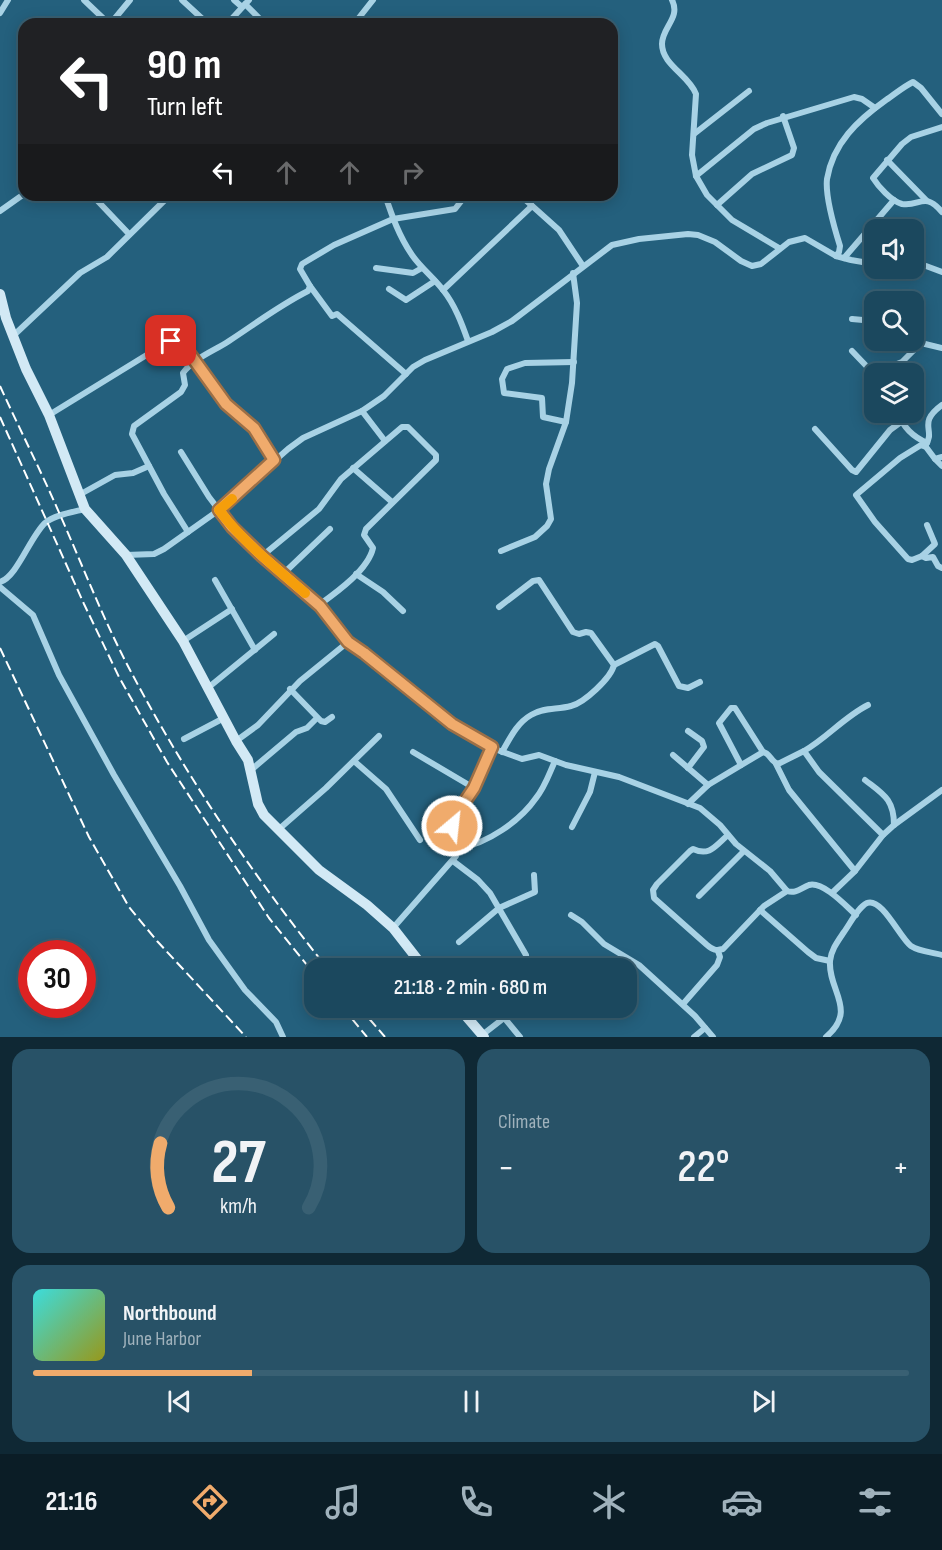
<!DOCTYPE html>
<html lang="en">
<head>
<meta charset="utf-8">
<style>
  :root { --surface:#1b485e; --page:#285267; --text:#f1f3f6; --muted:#a0b2bc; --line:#396073; --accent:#f0ab6c }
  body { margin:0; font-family:"Sofia Sans Condensed",sans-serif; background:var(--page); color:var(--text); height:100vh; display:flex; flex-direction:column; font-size:22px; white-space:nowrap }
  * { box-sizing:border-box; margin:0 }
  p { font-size:20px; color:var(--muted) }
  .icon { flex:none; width:33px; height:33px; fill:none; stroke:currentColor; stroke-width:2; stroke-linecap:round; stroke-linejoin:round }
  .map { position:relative; height:1037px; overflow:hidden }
  .details { display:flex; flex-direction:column; gap:12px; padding:12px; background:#0f2834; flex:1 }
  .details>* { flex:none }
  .hud { position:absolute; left:18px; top:18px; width:600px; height:183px; border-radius:18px; box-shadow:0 3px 15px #0003,0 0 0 2px var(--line); background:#202124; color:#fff; overflow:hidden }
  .buttons { position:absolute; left:864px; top:219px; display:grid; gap:12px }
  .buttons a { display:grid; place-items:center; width:60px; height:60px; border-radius:12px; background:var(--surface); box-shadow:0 3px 15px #0003,0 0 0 2px var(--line); font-size:30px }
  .speed { position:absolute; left:18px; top:940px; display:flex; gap:12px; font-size:30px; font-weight:700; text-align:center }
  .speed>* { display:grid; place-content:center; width:78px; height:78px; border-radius:50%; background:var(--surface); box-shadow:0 3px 15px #0003,0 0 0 2px var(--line); line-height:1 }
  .speed .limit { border:9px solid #d22; background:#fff; color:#111 }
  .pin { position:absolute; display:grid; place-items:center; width:51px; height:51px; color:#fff; margin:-26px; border-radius:12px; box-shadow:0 3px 9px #0006 }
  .me { position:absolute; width:66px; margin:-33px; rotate:28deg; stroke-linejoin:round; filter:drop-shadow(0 0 4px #0008) }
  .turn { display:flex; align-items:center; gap:21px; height:126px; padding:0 30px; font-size:27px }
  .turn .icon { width:78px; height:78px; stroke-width:2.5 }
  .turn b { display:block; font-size:42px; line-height:51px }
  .lanes { display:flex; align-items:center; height:57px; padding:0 30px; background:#0003; justify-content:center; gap:30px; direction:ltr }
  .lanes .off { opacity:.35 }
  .big { font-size:45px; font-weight:600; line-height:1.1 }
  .details .card { flex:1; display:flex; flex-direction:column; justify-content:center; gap:9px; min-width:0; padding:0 21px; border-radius:18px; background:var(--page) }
  .details .dial { align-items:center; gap:0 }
  .dial svg { height:156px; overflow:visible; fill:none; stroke:var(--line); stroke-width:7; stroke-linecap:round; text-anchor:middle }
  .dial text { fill:var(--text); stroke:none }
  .song { display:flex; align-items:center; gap:18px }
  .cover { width:72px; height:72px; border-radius:9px; background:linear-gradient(135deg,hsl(180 70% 55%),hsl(60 70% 35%)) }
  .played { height:6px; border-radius:3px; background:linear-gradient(90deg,var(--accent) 25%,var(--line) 25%) }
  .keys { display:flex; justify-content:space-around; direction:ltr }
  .heat { display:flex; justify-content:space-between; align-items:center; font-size:33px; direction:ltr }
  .details .tiles { flex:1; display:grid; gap:12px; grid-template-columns:1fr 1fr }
  .card:last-child { grid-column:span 2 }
  .trip { position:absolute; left:304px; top:958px; width:333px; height:60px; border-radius:18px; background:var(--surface); box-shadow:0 3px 15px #0003,0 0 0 2px var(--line); font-weight:600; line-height:60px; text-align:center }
  .tab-bar { display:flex; height:96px; justify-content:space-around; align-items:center; background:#0b1d26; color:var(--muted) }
  .tab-bar .icon { width:42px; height:42px }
  .tab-bar .active { color:var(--accent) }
  .tab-bar b { font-size:27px; color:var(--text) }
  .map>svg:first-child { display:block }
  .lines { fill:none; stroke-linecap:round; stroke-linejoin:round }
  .minor { stroke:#a8d2e5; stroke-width:6 }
  .secondary { stroke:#d2e9f5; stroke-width:10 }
  .rail { stroke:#fff; stroke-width:2; stroke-dasharray:10 4.5; stroke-linecap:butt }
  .route-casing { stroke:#9c6f46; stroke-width:15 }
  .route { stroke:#f0ab6c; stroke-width:10 }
  .slow { stroke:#f59e0b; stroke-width:10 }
</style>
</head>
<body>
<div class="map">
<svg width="942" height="1037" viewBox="0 0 942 1037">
  <rect width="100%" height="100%" fill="#24607d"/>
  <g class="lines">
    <g class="minor">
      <polyline points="84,0 106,21 111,23 130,0"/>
      <polyline points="182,0 208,24"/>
      <polyline points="234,0 242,7"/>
      <path d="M672,0C681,18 662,27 662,44C662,65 689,75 696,94L692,155L696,176L707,195L732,220L779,248"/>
      <polyline points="245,4 265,24"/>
      <polyline points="0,13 8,0"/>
      <polyline points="227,24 249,0"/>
      <polyline points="354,24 373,0"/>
      <path d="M942,127L911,137L902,144L873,178C878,186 891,201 902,204C920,207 924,191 942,212"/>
      <polyline points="694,134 749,91"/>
      <polyline points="887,160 926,200"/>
      <polyline points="696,176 754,129 767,123 854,97 862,99 875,108"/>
      <polyline points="92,195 129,234"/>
      <polyline points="124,195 127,199"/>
      <path d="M385,195C392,216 399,236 412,255C421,268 434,278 443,290C455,305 462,324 468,341"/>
      <polyline points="520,195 559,230 583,266"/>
      <polyline points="717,205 752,174 792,155 794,148 783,116"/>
      <polyline points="0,211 24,194"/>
      <path d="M836,256L839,252L840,246C835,230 825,196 827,179C833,143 858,120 886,100C895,94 903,87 913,82L921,88L942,114"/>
      <polyline points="844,258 894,200"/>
      <polyline points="914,266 926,266 942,272"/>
      <polyline points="376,268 413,273 422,268"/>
      <polyline points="310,286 332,316 337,314 406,374"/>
      <polyline points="389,289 406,300 435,281"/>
      <polyline points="443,290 532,206"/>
      <polyline points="852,319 874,321"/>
      <polyline points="914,323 922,328 921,343"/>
      <polyline points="13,336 80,273 107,257 170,195"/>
      <polyline points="852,351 874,374"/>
      <polyline points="874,373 902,362 921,343 942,348"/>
      <polyline points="362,411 385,441"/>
      <path d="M897,412C904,428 912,436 927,443"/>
      <polyline points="49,415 158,348 176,340 182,343 226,404 254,428 274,460"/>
      <polyline points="566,422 543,417 542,398 504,393 502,379 507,369 525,363 574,362"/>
      <polyline points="815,429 852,470 856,472 890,430 901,422"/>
      <path d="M925,446C937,430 916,424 942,405"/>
      <polyline points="181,452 209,497 232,527 262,556 319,605 348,642 364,653 452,724 492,748 474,788 453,819 452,827 459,848 456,856 393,928"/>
      <polyline points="942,457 935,459 926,447 921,445 900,458 856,495 875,522 908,559 912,560 922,556 926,558 933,557 938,566 942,568"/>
      <polyline points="935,459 942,466"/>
      <polyline points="353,468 392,502"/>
      <polyline points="79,495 115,475 133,473 149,466"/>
      <path d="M188,532L164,494L132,434L134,426L181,392L185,385L183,373C194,358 214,351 229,341C255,324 280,305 308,291L310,286L300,269L302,264L334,245L393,219L455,209L466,195"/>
      <polyline points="501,551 535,537 547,526 551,519 546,484 549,469 566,422 572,383 577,303 573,273"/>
      <polyline points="126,555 154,554 164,549 219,510 288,449 303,438 362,411 384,396 413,367 425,360 492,332 512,321 612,245 639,239 688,234 698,235 715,242 741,261 752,266 761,264 789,242 805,238 836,256 851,260 874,264"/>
      <path d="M262,556L319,509L341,479L402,427H408L436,455V460L366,529L364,535L373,548C368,570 337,592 319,605"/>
      <polyline points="922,556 935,544 927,525"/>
      <polyline points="283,574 330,529"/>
      <polyline points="356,574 383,592 403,611"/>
      <polyline points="215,580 255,650"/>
      <path d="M0,582C17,577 30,537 45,523C54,515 73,512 85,509"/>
      <polyline points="0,587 33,615 59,675 114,775 180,886 209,940 245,990 276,1022 283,1037"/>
      <path d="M499,607L533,581L539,580L573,632L579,634L586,632L591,633L614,665C611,678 584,703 571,706C557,710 544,707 531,715C517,723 510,738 502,752"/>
      <polyline points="183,641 232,609"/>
      <polyline points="614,665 655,644 658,646 679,686 688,688 700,682"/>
      <polyline points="209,687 274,634"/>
      <polyline points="290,689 321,721 325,722 332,717"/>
      <polyline points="688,731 702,741 704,747 688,768"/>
      <polyline points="184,739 224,718"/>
      <polyline points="236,741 258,725 300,681 348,642"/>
      <path d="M492,748L522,759L539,755L566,765L619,777L700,808L720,825L736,844L770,871L787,891C796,894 801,888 809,885C823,881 846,906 856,915"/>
      <path d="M804,751C827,738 844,717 868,705"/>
      <polyline points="413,752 474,788"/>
      <polyline points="673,755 708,785"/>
      <polyline points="354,761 386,789 420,840"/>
      <polyline points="776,764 789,790 855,871"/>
      <polyline points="741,765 719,723 731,708 735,708 763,752"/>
      <polyline points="251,770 296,732 307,728 317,718"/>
      <path d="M865,780C883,794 894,799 894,825"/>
      <path d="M688,804L708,785L763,752C770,753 771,762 778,764L804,751L819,772L883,835"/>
      <polyline points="572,827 590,792 595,772"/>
      <polyline points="278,830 326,788 379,736"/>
      <path d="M728,835C716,845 710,857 693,849L690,851L657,884L653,890L654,898L707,945C713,950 716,951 723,949L764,906L787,891"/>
      <path d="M459,848C487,844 520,821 536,798C545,787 549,774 555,761"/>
      <polyline points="453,861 478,880 490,893 526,955"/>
      <polyline points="832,893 855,871 883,835 894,825 942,790"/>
      <polyline points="699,896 744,851"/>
      <polyline points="760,910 808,952 816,958 830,961"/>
      <polyline points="571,915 582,922 604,944 639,965 695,1016 713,1037"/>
      <polyline points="459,942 499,908 535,892 534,875"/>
      <polyline points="683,1004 717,965 720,957 718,951"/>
      <polyline points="496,1008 520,1037"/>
      <polyline points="482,1035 504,1018"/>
      <polyline points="694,1037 705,1028"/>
      <path d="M826,1037C858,1010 828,991 830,961C831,950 838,941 844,932C850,924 858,907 867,903C882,897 900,938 911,946C920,952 932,952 942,955"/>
    </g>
    <g class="secondary">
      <polyline points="0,294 6,318 26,369 49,415 85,509 126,555 183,641 236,741 248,760 258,804 264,815 319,870 367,905 393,928 425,969"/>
      <polyline points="459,1008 484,1037"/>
    </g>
    <g class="rail">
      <path d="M0,386C20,430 42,473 61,517C84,569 104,621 130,670C186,776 253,876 328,969"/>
      <polyline points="0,417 84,604 119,677 167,762 269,918 315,975"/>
      <polyline points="0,648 89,837 129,907 157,941 246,1037"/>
      <polyline points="343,1008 367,1037"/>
      <polyline points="360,1008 385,1037"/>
    </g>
  </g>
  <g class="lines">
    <defs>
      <polyline id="route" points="171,341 176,340 182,343 226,404 254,428 274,460 219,510 232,527 262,556 320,606 348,642 364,653 452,724 492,747 474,788 453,819 452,826"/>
    </defs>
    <use href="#route" class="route-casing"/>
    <use href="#route" class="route"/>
    <path class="slow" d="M232,499L219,510C243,542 275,567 305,593"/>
  </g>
</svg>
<div class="buttons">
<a><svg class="icon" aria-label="sound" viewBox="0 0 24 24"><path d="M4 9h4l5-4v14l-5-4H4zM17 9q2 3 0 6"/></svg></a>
<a><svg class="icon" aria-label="search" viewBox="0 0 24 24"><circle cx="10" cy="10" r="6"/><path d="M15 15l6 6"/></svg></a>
<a><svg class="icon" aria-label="layers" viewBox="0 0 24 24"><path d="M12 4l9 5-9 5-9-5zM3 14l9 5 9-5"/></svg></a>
</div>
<div class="speed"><div class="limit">30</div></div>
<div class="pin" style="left:171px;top:341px;background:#d93025"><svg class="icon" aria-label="arrive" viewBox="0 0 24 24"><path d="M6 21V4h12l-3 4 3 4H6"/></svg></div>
<svg class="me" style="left:452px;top:826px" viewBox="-20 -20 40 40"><circle r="17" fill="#f0ab6c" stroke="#fff" stroke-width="3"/><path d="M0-11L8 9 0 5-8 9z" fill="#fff"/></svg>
<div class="trip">21:18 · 2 min · 680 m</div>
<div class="hud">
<div class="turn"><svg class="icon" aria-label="left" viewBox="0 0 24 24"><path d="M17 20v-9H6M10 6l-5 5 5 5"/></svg><div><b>90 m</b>Turn left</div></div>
<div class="lanes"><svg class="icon" aria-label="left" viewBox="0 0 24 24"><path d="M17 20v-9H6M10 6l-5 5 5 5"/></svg><svg class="icon off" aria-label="ahead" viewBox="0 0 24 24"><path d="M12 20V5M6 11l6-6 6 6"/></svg><svg class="icon off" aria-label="ahead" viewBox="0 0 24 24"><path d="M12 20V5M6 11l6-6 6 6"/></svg><svg class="icon off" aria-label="right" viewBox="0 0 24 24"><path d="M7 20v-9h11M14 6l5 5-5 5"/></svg></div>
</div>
</div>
<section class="details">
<div class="tiles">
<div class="card dial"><svg viewBox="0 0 100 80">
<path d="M14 69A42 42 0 1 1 86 69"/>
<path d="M14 69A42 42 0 0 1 10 36" stroke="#f0ab6c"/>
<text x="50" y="56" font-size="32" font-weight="700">27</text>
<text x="50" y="72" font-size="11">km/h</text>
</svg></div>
<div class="card"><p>Climate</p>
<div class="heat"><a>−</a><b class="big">22°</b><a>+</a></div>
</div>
<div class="card">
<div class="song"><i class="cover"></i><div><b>Northbound</b><p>June Harbor</p></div></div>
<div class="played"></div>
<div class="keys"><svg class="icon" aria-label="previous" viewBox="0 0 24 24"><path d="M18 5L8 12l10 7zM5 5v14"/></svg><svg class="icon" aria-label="pause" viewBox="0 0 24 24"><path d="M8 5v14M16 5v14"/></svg><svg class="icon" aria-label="next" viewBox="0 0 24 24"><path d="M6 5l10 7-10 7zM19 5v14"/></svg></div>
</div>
</div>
</section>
<nav class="tab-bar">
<b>21:16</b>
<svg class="icon active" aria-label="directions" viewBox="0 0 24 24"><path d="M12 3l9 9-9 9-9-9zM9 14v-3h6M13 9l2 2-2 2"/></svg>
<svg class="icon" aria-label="music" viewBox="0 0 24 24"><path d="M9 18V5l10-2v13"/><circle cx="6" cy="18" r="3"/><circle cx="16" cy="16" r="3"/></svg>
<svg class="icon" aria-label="phone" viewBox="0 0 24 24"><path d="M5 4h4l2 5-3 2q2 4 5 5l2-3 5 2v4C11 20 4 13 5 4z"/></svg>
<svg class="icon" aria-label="climate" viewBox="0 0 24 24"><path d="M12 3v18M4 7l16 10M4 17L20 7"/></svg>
<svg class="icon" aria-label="car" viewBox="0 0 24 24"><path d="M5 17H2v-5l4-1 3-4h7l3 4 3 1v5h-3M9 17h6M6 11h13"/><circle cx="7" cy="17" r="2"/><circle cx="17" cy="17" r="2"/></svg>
<svg class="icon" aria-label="filters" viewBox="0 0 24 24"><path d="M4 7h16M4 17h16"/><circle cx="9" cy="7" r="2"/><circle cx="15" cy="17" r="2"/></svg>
</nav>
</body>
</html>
